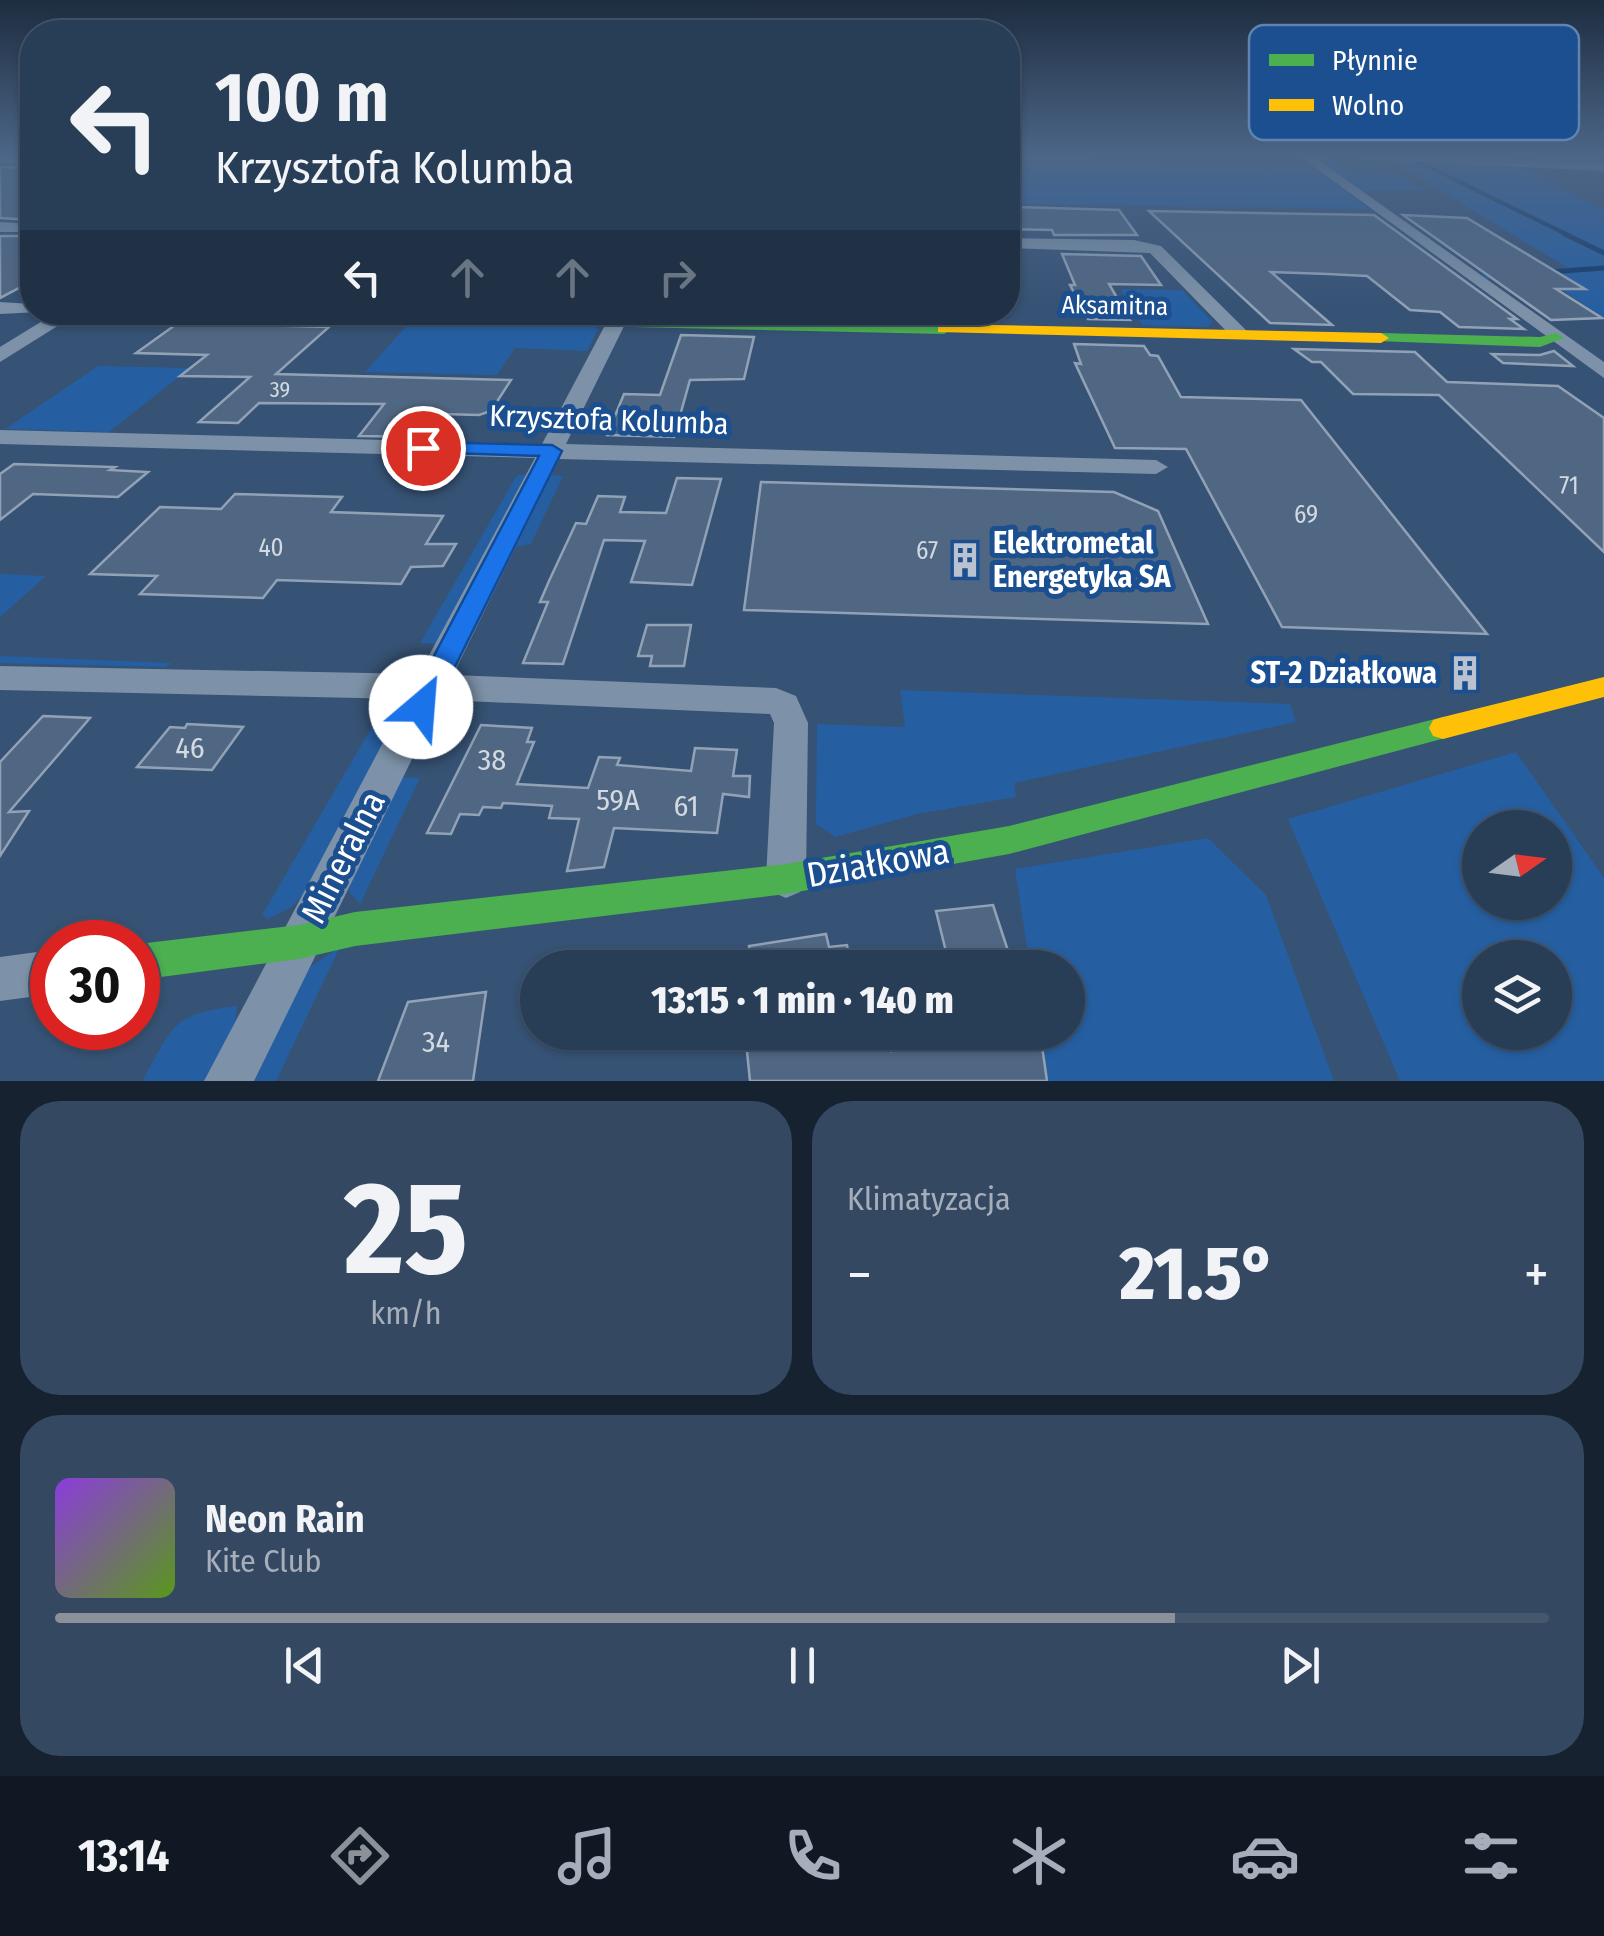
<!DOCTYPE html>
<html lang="pl">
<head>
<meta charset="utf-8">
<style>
  :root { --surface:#283e57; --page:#344961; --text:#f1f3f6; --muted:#a5aeba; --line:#44576d; --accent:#8c9099 }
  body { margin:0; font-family:"Fira Sans Condensed",sans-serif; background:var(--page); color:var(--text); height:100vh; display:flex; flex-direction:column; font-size:38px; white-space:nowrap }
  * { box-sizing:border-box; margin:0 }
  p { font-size:32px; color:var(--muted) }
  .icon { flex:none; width:55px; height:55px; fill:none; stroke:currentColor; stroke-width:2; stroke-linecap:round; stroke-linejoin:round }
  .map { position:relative; height:1081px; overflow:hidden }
  .drawer { display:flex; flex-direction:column; gap:20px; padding:20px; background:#162230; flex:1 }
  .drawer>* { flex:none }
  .guide { position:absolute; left:20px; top:20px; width:1000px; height:305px; border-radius:40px; box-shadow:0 2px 8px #0004,0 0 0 2px var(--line); background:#283e57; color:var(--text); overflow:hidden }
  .needle { width:65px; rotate:76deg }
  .controls { position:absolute; left:1462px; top:810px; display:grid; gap:20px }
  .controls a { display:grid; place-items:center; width:110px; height:110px; border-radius:50%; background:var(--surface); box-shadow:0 2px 8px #0004,0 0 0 2px var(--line); font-size:50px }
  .speed { position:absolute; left:30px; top:920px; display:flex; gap:20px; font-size:50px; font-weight:700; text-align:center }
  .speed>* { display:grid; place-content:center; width:130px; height:130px; border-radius:50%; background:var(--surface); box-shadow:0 2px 8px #0004,0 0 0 2px var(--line); line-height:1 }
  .speed .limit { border:15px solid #d22; background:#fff; color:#111 }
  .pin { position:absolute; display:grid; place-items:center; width:85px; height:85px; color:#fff; margin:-42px; border:5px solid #fff; border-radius:50%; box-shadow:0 2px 10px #0007 }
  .me { position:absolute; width:110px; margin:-55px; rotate:27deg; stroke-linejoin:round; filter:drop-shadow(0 0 8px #0008) }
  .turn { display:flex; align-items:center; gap:35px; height:210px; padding:0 30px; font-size:45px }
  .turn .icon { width:130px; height:130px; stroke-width:2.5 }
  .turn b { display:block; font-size:70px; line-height:85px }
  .lanes { display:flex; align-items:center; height:95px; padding:0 30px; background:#0003; justify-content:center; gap:50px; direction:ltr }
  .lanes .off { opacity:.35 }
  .big { font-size:75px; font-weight:800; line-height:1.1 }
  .drawer .card { flex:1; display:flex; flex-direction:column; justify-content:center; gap:15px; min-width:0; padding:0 35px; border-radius:40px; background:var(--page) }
  .drawer .dial { align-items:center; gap:0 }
  .dial b { font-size:130px; line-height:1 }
  .song { display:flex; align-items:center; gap:30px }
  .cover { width:120px; height:120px; border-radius:15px; background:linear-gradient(135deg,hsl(270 70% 55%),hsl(90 70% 35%)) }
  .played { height:10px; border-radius:5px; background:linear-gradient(90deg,var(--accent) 75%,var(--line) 75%) }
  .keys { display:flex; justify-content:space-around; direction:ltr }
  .heat { display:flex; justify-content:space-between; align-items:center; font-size:55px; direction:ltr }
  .drawer .tiles { flex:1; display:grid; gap:20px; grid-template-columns:1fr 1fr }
  .card:last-child { grid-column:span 2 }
  .trip { position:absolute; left:520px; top:950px; width:565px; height:100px; border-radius:50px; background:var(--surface); box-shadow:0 2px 8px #0004,0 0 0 2px var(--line); font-weight:800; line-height:100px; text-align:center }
  .menu { display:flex; height:160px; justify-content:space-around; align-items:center; background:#101923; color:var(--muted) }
  .menu .icon { width:70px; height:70px }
  .menu .active { color:var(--accent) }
  .menu b { font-size:45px; color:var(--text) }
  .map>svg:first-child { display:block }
  .green { fill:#265fa1; fill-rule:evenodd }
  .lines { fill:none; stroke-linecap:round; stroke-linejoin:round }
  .stream-far1 { stroke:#153c6e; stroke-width:4 }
  .stream { stroke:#153c6e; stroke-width:5 }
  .building { fill:#506783; stroke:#92a2b6; stroke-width:2.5 }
  .street { fill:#7d92a8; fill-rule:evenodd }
  .fast { fill:#4caf50; fill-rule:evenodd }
  .slow { fill:#ffc107; fill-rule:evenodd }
  .route { fill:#1a73e8; stroke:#114b97; stroke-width:2.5 }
  .labels { text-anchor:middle; stroke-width:10; stroke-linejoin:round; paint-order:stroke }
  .far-number-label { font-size:22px; fill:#d3d9e0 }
  .far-street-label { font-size:25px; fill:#fff; stroke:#1b4f8f }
  .number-label { font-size:25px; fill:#d3d9e0 }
  .street-label { font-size:30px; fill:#fff; stroke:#1b4f8f }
  .poi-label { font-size:30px; font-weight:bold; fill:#fff; stroke:#1b4f8f; text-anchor:start }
  .near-number-label { font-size:30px; fill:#d3d9e0 }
  .near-street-label { font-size:35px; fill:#fff; stroke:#1b4f8f }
  .key { fill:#1b4f8f; stroke:#5f84b1; stroke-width:2.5 }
  .key-label { font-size:28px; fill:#fff }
</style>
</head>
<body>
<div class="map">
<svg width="1604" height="1081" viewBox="0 0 1604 1081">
  <rect width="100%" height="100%" fill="#365274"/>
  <g class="green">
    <polygon points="1308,155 1324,155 1352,173 1397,174 1424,190 1359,191"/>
    <polygon points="1526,155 1604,155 1604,167 1510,162 1604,210 1604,318 1540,275 1484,279 1480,276 1568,268 1385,157 1533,160"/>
    <polygon points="1008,157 1312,166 1370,209 1008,204"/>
    <polygon points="1120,289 1182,290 1213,322 1206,327 1142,325"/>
    <polygon points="410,322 593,326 598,329 587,351 515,348 497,375 365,372"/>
    <polygon points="98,366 190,368 109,432 5,429"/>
    <polygon points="517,475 529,475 436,644 420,643"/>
    <polygon points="551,475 563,476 531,544 516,547"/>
    <polygon points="0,574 46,576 0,617"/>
    <polygon points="0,656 172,663 165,667 0,663"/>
    <polygon points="900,690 1290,704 1296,722 1014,783 1016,797 917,814 836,837 816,824 817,724 905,727"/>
    <polygon points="380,713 390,720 389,736 302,896 290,908 268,919 262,915"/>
    <path d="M1516,752L1604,878V1081H1400L1288,819ZM1480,828H1555V902H1480ZM1480,958H1555V1032H1480Z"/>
    <polygon points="403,777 420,778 360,904 349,892 351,880"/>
    <polygon points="1208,838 1266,895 1334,1081 1047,1081 1040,1033 1068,1032 1068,968 1030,967 1015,869"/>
    <polygon points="340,947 276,1081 251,1081 304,971"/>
    <path d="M237,1006L235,1025L207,1081H142C174,1026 170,1014 237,1006Z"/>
  </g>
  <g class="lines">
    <g class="stream-far1">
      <polyline points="1412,156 1470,158"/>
      <polyline points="1413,159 1570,236"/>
    </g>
    <g class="stream">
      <polyline points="1565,234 1604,253"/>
      <polyline points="1548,272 1604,268"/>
    </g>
  </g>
  <g class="building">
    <polygon points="0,167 32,168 32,220 0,218"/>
    <polygon points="1012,207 1119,210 1137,235 1054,235 1052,230 1008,229 1008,209"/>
    <polygon points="1149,211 1374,215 1517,319 1510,319 1524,329 1459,327 1440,312 1410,310 1367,276 1328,274 1271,272 1332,325 1270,323"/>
    <polygon points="1403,215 1467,218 1585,289 1556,289 1602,318 1551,320"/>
    <polygon points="0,236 32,236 32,281 0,298"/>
    <polygon points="1062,254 1141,256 1161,285 1109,284 1130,320 1088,319 1070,285 1075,285"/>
    <polygon points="178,323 329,327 276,374 511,380 491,411 479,415 441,414 424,437 359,436 384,404 259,403 238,423 199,422 250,377 180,376 207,355 136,353"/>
    <polygon points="681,335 754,337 744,379 690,380 674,437 607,435 624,394 660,395"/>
    <polygon points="1074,344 1144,346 1150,355 1158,356 1181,397 1301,400 1487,634 1282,627 1186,449 1115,448 1075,363 1081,364"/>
    <polygon points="1294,349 1415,352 1447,382 1558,386 1604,418 1604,552 1439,395 1353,394 1321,362 1312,362"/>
    <polygon points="1554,351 1573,366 1503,363 1492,354 1540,355"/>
    <polygon points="14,464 115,467 110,470 148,472 118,497 33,494 0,520 0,474"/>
    <polygon points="677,478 721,479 692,585 631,582 645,541 604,540 563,664 523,663 548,602 540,602 549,581 576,523 586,524 598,496 625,497 620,512 666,513"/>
    <polygon points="761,482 1114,492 1158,511 1208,624 744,610"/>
    <polygon points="235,494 342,497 331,512 443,516 426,544 456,544 443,566 411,567 401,584 277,580 263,598 140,594 157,576 90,574 160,507 221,509"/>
    <polygon points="647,625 691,625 684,666 650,666 652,656 638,656"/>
    <polygon points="43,716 90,718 9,812 29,811 0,856 0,762"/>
    <polygon points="187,724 243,727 212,770 137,767 170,727 185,728"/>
    <polygon points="481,725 532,728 527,742 534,742 517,784 588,788 599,757 620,758 617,765 691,771 695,748 737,750 733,776 750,776 749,797 723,794 717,833 614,828 604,867 567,871 579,819 549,818 552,806 503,803 501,808 483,807 479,815 460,814 451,834 427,833"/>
    <polygon points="993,905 1012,963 950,968 936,911"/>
    <polygon points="826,934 829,947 847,945 851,968 752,968 749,946"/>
    <polygon points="486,992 473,1081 378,1081 408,1002"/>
    <polygon points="745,1032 863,1032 865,1041 888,1038 891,1051 982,1032 1040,1032 1047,1081 750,1081"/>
  </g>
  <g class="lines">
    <g class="street">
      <polygon points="0,155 32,156 32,164 0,163"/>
      <polygon points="1298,155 1311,155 1604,362 1604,378"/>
      <polygon points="1359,155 1604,163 1604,171 1365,159"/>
      <polygon points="0,222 32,224 32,232 0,232"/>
      <polygon points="1008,238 1134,240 1161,246 1251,335 1248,339 1234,339 1150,253 1008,248"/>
      <polygon points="0,302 32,304 32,312 39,312 0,314"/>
      <polygon points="57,312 80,312 0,362 0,347"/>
      <polygon points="612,312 631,312 566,444 1156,460 1168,467 1156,474 559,459 453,675 776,688 796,696 808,723 806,879 800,892 786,898 772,892 766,879 774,723 770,714 441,700 254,1081 204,1081 406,699 0,690 0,666 419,674 535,458 0,444 0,430 542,444"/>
      <polygon points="52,950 52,994 0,1001 0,957"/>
    </g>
    <g class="fast">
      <polygon points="185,312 417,312 944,324 952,329 944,334 192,317"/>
      <polygon points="1381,333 1540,337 1556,333 1564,338 1540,347 1375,341 1375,335"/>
      <polygon points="1443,717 1453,720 1457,728 1453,736 1009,854 786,894 355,946 299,959 138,980 138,944 299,925 355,912 786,864 1009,826"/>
    </g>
    <g class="slow">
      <polygon points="944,324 1381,333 1389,338 1381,343 938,332 938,326"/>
      <polygon points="1604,677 1604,697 1443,739 1433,736 1429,728 1433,720 1443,717"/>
    </g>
  </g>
  <linearGradient id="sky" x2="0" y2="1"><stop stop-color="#1e2d40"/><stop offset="0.51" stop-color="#4c6688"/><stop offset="1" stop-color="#4c6688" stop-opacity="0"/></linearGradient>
  <rect width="1604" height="306" fill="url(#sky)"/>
  <polygon class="route" points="423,442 552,445 562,451 435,707 431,715 421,718 411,715 407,707 539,456 416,452 413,448"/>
  <defs>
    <symbol id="building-bare" viewBox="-9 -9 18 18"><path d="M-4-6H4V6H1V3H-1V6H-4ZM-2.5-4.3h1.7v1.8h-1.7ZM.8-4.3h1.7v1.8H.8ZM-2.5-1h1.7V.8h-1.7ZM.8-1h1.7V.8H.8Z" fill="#b9c2ce" stroke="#1b4f8f" stroke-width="2.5" paint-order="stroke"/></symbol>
  </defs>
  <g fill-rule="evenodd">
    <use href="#building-bare" x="940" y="535" width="50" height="50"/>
    <use href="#building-bare" x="1440" y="648" width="50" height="50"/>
  </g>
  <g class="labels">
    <g class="far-number-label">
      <text x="280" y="397">39</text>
    </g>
    <g class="far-street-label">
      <text transform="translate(1115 305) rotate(1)" y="9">Aksamitna</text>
    </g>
    <g class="number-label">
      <text x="1569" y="494">71</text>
      <text x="1306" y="523">69</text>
      <text x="271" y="556">40</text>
      <text x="927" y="559">67</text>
    </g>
    <g class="street-label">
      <text transform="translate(609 420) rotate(2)" y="10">Krzysztofa Kolumba</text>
    </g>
    <g class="poi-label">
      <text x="993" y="553">Elektrometal<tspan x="993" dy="34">Energetyka SA</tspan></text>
      <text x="1437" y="683" text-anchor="end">ST-2 Działkowa</text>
    </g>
    <g class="near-number-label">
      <text x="190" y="758">46</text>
      <text x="492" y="770">38</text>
      <text x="618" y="810">59A</text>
      <text x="686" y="816">61</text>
      <text x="436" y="1052">34</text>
    </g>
    <g class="near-street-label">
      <text transform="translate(343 857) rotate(-63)" y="12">Mineralna</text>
      <text transform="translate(878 863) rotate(-10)" y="12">Działkowa</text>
    </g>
  </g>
  <rect x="1249" y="25" width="330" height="115" rx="15" class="key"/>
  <rect x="1269" y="54" width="45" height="12" fill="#4caf50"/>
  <rect x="1269" y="99" width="45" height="12" fill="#ffc107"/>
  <g class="key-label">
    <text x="1332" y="70">Płynnie</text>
    <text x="1332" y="115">Wolno</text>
  </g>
</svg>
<div class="controls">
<a><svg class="needle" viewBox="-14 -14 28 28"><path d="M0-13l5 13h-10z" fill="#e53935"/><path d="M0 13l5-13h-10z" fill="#a5aeba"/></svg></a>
<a><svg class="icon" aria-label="layers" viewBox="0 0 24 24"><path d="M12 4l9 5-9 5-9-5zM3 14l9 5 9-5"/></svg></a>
</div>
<div class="speed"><div class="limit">30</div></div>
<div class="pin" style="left:423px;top:448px;background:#d93025"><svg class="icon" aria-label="arrive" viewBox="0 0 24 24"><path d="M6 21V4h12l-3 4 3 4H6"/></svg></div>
<svg class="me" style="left:421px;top:707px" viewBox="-20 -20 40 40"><circle r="19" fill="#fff"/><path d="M0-13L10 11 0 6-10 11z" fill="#1a73e8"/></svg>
<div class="trip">13:15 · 1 min · 140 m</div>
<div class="guide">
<div class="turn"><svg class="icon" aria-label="left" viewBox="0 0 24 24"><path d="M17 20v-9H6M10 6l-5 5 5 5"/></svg><div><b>100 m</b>Krzysztofa Kolumba</div></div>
<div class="lanes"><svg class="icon" aria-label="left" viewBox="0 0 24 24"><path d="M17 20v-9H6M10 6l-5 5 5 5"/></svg><svg class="icon off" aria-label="ahead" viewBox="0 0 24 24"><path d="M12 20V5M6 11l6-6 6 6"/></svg><svg class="icon off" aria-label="ahead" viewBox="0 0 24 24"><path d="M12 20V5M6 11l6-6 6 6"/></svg><svg class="icon off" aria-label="right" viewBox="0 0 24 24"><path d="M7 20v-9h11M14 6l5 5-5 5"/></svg></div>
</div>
</div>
<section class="drawer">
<div class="tiles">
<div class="card dial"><b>25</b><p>km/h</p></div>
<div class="card"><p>Klimatyzacja</p>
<div class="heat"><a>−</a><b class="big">21.5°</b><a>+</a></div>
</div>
<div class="card">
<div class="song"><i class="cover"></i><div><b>Neon Rain</b><p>Kite Club</p></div></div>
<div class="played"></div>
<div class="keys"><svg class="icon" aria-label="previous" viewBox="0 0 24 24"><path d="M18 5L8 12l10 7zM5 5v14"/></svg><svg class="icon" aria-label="pause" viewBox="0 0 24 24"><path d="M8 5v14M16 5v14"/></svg><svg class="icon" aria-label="next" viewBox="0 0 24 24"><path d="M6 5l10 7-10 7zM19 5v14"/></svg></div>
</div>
</div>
</section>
<nav class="menu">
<b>13:14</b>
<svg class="icon active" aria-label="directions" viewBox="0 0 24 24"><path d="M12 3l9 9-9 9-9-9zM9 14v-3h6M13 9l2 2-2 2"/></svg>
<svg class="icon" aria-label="music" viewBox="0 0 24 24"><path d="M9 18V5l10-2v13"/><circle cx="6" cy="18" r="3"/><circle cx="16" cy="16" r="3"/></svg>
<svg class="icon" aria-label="phone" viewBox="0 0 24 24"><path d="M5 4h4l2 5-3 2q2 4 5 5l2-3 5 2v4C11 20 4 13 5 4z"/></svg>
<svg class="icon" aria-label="climate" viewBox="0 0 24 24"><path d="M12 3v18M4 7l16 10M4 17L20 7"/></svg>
<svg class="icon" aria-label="car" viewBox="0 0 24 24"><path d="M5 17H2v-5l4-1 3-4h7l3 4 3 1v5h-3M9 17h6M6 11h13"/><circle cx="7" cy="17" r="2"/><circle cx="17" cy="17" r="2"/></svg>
<svg class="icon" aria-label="filters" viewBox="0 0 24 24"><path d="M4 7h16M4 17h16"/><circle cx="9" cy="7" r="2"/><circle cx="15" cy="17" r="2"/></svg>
</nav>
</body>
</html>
